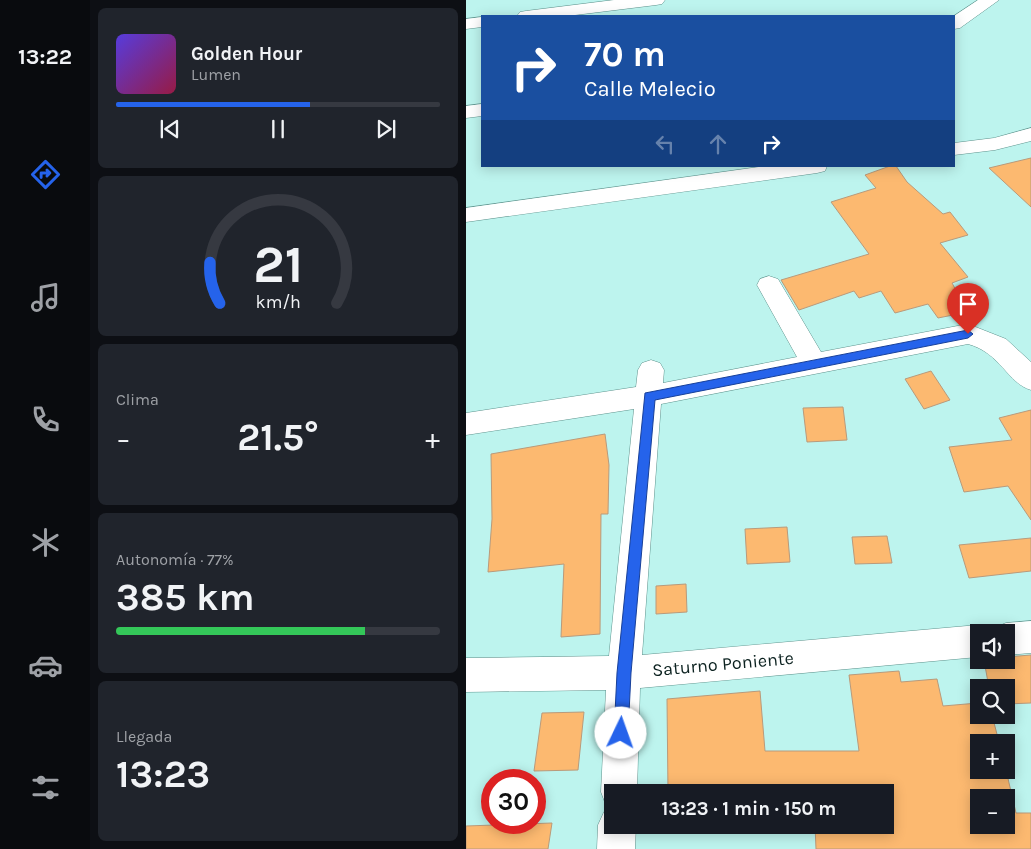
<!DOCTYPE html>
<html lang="es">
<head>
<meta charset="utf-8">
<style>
  :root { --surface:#171b24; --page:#20242c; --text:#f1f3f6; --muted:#9ea1a6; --line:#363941; --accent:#2563eb }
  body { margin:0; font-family:Karla,sans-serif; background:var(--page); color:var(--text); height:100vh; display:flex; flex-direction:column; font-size:19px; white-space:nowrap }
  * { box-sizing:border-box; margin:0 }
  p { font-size:16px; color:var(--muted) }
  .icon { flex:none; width:28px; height:28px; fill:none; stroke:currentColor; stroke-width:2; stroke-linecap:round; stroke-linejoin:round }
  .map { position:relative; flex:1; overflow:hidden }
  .panel { display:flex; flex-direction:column; gap:8px; padding:8px; background:#0d0f14; width:376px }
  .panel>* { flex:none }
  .guide { position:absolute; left:15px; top:15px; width:474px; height:152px; border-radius:0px; box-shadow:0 2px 12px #0003; background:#1a4fa0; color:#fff; overflow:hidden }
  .fabs { position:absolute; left:504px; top:624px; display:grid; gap:10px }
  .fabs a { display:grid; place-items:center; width:45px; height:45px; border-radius:0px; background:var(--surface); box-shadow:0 2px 12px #0003; font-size:25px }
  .speed { position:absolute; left:15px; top:769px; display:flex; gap:10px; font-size:25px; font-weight:700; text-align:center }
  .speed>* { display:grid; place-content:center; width:65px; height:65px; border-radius:50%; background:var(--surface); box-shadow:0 2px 12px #0003; line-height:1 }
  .speed .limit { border:8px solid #d22; background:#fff; color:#111 }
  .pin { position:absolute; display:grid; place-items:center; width:42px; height:42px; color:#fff; margin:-51px -21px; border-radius:50% 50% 50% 0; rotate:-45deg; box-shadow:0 0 5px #0007 }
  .pin .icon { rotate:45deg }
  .me { position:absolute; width:55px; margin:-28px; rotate:3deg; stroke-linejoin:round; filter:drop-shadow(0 0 4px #0008) }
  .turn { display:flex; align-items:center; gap:18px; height:105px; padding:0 20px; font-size:22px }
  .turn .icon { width:65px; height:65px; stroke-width:2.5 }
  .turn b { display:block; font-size:35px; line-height:42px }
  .lanes { display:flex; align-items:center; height:48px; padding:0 20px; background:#0003; justify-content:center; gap:25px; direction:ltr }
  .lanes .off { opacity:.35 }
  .big { font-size:38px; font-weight:700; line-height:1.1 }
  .panel .card { flex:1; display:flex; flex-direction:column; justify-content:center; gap:8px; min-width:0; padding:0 18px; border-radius:8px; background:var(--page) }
  .panel .dial { align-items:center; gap:0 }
  .dial svg { height:130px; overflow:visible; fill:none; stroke:var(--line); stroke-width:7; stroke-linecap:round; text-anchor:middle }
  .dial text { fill:var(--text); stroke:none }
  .song { display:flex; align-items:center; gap:15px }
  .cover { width:60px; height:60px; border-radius:8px; background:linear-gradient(135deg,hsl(250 70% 55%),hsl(340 70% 35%)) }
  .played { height:5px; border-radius:2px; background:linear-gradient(90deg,var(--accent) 60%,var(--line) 60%) }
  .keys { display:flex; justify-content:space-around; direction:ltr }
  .heat { display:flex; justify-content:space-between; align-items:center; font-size:28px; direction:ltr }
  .charge { height:8px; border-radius:4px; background:linear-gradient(90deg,#34c759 77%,var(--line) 0) }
  .trip { position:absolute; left:138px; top:784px; width:290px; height:50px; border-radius:0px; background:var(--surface); box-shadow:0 2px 12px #0003; font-weight:700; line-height:50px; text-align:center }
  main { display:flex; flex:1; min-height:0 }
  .menu { display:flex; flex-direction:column; width:90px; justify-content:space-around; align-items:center; background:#090b0e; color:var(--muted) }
  .menu .icon { width:35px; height:35px }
  .menu .current { color:var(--accent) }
  .menu b { font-size:22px; color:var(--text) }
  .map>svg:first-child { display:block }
  .building { fill:#fcb970; stroke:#b99a7b; fill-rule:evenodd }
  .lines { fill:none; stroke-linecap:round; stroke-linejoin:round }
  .minor-casing { stroke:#5e938d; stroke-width:1 }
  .minor { fill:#fff; fill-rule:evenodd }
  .route { fill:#2563eb; stroke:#184099 }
  .labels { text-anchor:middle; stroke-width:4; stroke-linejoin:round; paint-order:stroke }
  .near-street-label { font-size:18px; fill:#0c2220; stroke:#fff }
</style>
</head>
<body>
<main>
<nav class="menu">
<b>13:22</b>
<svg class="icon current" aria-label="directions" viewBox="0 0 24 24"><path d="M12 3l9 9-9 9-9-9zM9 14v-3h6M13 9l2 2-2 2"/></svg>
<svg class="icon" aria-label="music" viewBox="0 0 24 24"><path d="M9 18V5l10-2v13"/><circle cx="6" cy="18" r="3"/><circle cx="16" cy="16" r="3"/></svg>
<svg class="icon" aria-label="phone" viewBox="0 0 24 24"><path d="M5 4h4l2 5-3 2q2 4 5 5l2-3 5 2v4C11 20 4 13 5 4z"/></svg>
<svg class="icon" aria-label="climate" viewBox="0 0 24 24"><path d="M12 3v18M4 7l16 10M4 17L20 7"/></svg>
<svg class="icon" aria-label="car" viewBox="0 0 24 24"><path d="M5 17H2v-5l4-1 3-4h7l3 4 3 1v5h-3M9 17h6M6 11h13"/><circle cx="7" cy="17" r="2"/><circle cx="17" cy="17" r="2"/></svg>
<svg class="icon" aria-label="filters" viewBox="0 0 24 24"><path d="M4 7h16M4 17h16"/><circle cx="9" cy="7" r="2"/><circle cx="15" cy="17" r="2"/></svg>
</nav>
<section class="panel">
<div class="card">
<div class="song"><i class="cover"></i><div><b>Golden Hour</b><p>Lumen</p></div></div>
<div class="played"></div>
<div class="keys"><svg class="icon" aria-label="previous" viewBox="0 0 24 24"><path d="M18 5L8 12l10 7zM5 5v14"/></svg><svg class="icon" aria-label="pause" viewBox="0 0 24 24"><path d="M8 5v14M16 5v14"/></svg><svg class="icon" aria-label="next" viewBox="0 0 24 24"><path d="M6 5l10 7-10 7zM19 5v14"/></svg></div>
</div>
<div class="card dial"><svg viewBox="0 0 100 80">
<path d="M14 69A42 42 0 1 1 86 69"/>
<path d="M14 69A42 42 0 0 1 8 44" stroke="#2563eb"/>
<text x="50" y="56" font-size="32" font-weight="700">21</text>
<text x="50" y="72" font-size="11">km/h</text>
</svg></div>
<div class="card"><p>Clima</p>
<div class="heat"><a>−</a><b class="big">21.5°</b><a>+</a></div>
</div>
<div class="card"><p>Autonomía · 77%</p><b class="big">385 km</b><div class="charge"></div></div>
<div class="card"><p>Llegada</p><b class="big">13:23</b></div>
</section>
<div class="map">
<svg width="565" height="849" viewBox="0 0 565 849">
  <rect width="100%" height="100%" fill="#bdf4ee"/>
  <g class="building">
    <polygon points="565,158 565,207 523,168"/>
    <polygon points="424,166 430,166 441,182 477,214 484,212 502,235 474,243 502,277 486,283 502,312 472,318 462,304 429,313 415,291 393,298 388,291 333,310 315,280 403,254 365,202 410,188 399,175"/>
    <polygon points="465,371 484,400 458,409 439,379"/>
    <polygon points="377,407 381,440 341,442 337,408"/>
    <polygon points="565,410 565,520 542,486 498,492 483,447 546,440 533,418"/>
    <polygon points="139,434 143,465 142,514 135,514 134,634 95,637 98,564 22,572 26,519 25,454"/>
    <polygon points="321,527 324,562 281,564 279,529"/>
    <polygon points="421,536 426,563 389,564 386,537"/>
    <polygon points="565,538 565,571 503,578 493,545"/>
    <polygon points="220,584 221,612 190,614 190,586"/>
    <polygon points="565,655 565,703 540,704 540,688 523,688 518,660 540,660 540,657"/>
    <path d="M433,671L435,682L471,679L477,706L512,703V715H526L533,742H512V770H540L550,813H565V849H350L349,825H419V792H202L201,699L294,691L299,751H393L383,675ZM512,798H540V825H512Z"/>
    <polygon points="118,712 112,770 68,771 76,713"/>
    <polygon points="86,823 82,849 0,849 0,826"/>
  </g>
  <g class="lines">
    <defs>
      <g id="minor">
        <polygon points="148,0 199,0 196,4 190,5 101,16 51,16 54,12 60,11"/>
        <polygon points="512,0 533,0 494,28 488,29 488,16"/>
        <polygon points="16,17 16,27 0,29 0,19"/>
        <polygon points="16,104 16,116 0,118 0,106"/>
        <polygon points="565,128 565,141 529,150 488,155 488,143 528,138"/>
        <polygon points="300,166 361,166 359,171 351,173 0,222 0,208"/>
        <path d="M303,276L312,279L355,352L502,324L540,339L565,362V390C541,383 535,353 502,344L195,404L176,655L512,625L524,630L525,632H512V657L174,688L171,792H146V807L140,805L135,792L140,690L0,692V658L143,656L168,409L0,435V413L170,387L172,370L176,363L185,360L194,363L198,370L197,383L331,357L291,285L294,279Z"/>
        <polygon points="565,621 565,653 540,655 540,632 526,632 528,628 540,623"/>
        <polygon points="146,808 146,825 170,825 169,849 131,849 132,825 138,812"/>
      </g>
    </defs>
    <use href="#minor" class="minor-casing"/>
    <use href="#minor" class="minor"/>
  </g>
  <polygon class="route" points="502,330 507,334 502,338 189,400 165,673 162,733 160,738 155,740 150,738 148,733 151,673 179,393"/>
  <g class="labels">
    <g class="near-street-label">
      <text transform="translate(257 664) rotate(-5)" y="6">Saturno Poniente</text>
    </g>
  </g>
</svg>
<div class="fabs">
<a><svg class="icon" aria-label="sound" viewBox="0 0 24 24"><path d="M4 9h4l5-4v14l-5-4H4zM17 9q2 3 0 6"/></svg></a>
<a><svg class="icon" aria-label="search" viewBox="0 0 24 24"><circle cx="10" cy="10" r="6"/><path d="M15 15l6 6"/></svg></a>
<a>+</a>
<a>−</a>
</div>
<div class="speed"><div class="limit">30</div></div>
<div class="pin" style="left:502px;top:334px;background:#d93025"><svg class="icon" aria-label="arrive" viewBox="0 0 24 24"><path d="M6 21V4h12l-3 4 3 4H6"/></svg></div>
<svg class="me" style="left:155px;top:733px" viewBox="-20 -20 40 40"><circle r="19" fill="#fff"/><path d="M0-13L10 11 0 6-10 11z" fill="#2563eb"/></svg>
<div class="trip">13:23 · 1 min · 150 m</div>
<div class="guide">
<div class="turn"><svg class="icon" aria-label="right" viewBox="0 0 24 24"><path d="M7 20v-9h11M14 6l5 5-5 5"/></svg><div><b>70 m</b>Calle Melecio</div></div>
<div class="lanes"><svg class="icon off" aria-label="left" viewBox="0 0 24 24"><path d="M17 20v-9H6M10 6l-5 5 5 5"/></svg><svg class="icon off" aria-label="ahead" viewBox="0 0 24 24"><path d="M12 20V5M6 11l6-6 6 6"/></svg><svg class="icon" aria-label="right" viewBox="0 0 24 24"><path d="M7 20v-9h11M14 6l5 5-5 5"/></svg></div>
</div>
</div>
</main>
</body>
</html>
